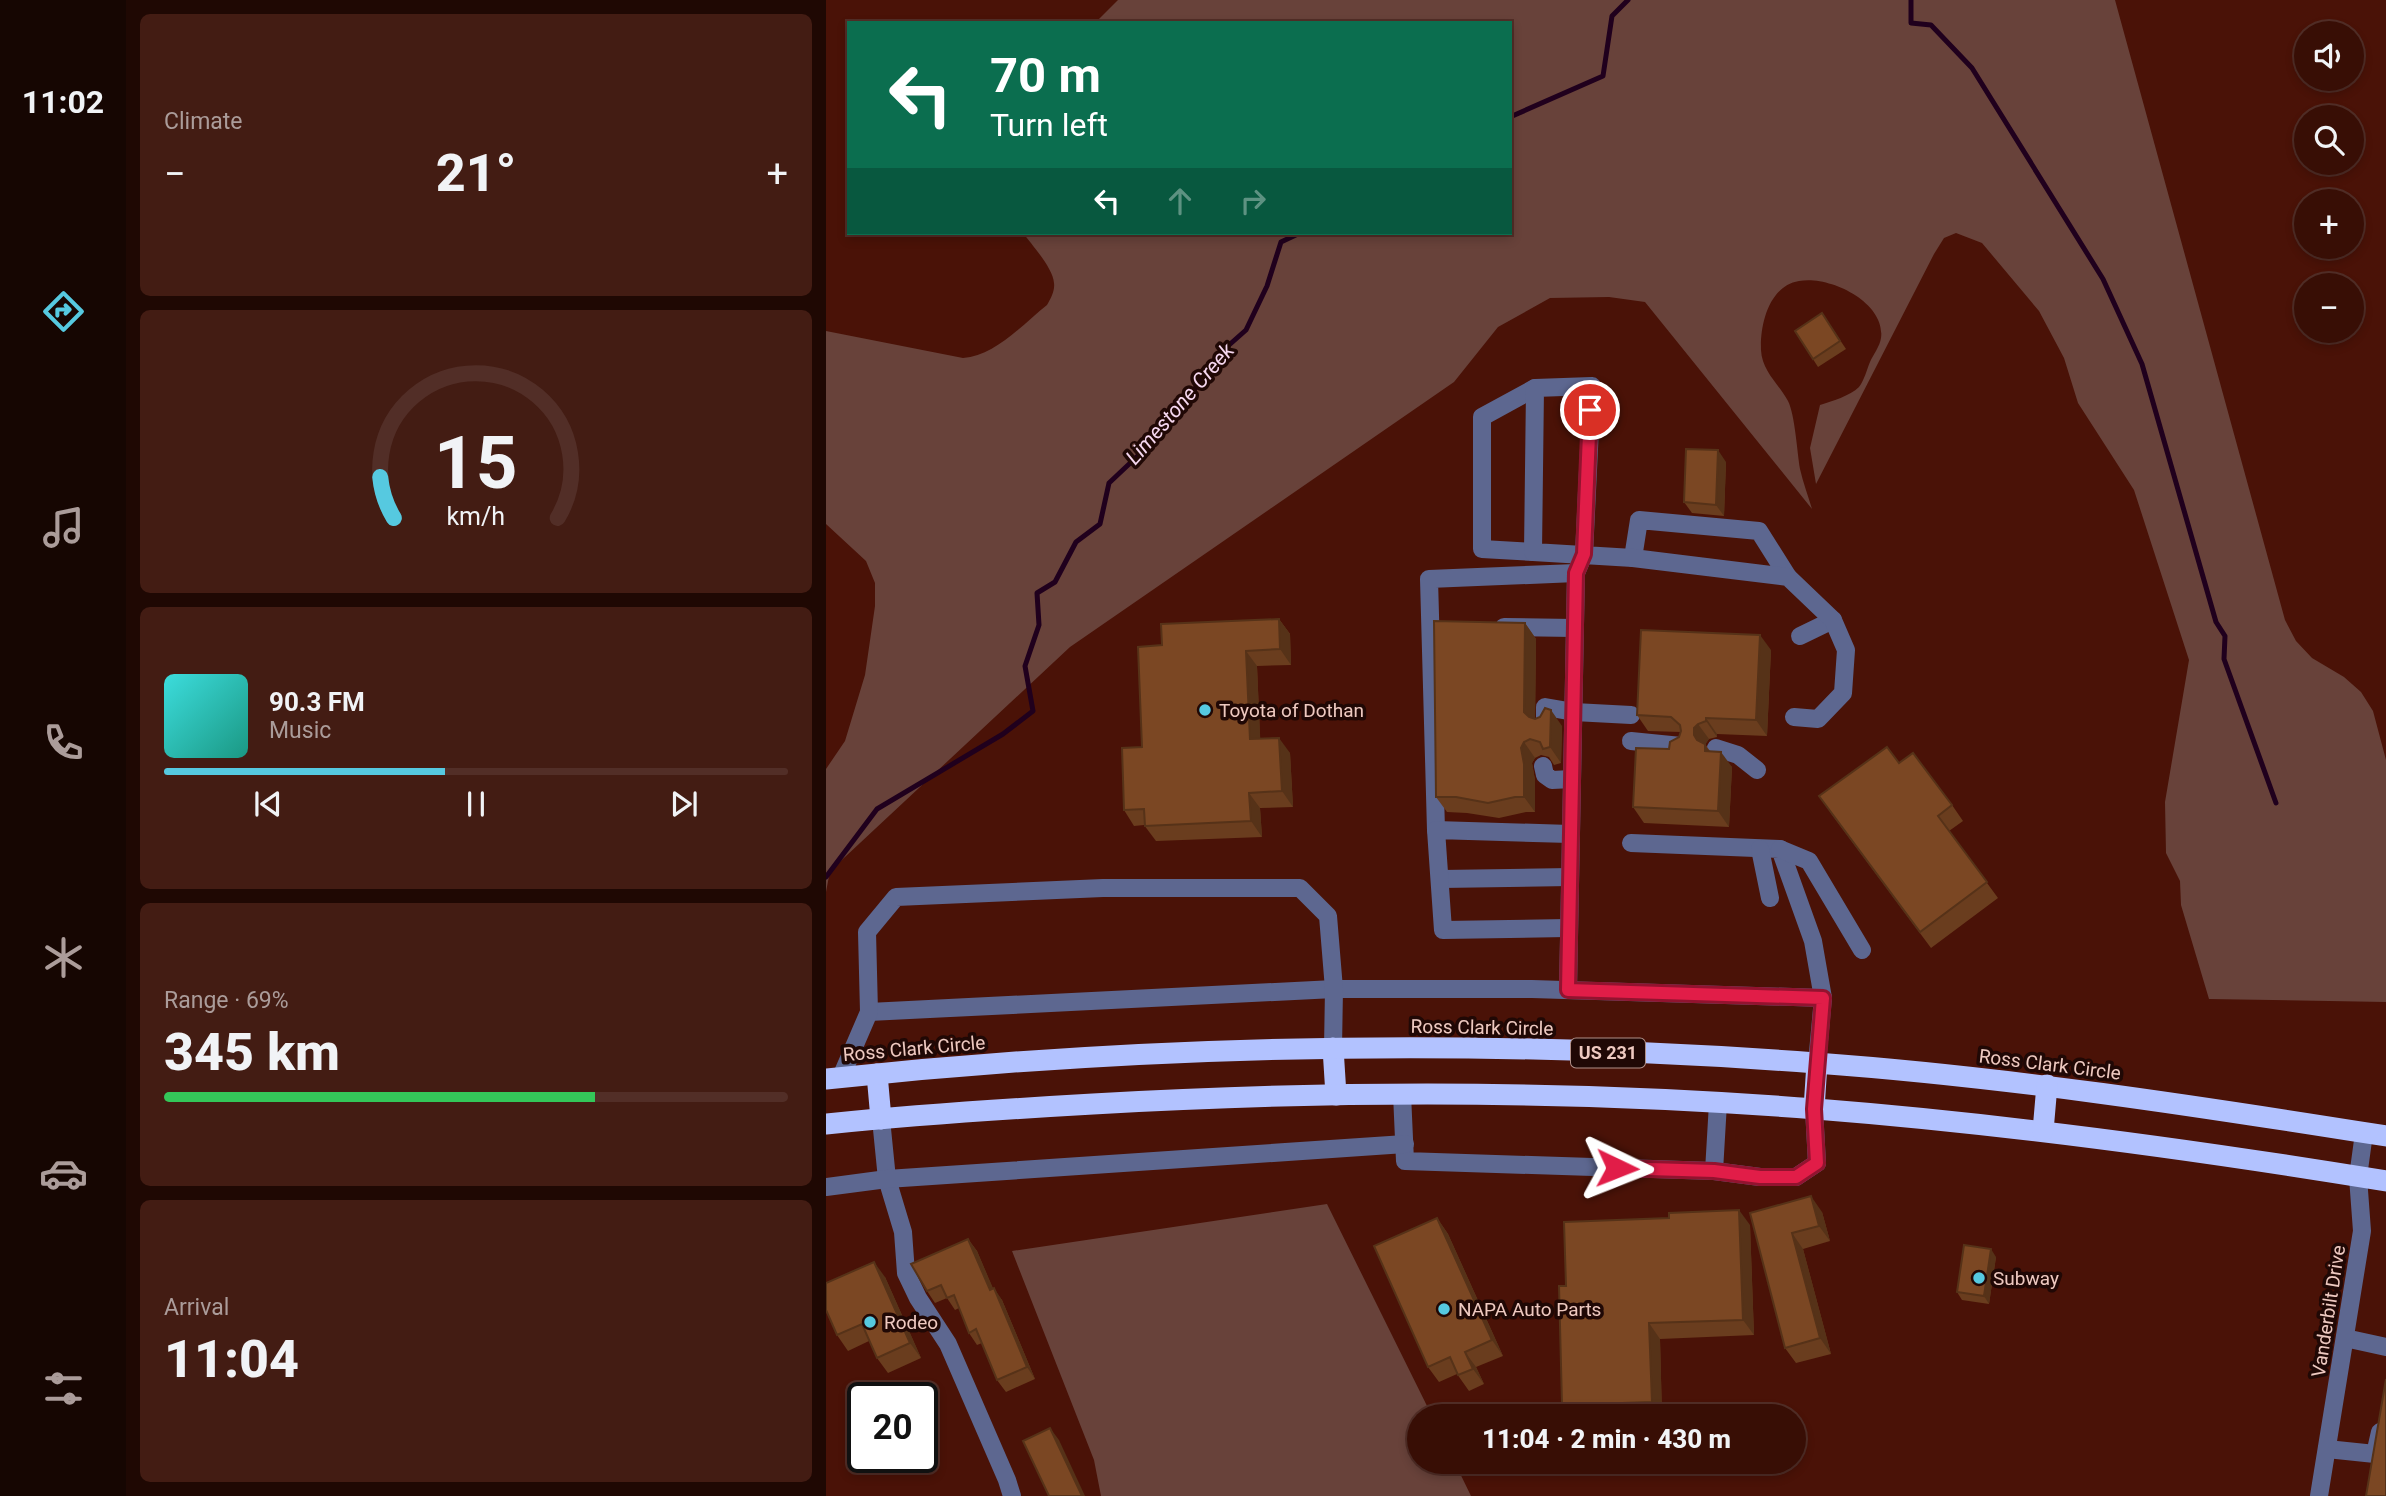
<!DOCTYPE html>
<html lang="en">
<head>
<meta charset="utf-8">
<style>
  :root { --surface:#380e05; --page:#431c13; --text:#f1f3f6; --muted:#ab9c9a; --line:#522e27; --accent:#56c9e0 }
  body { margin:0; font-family:Roboto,sans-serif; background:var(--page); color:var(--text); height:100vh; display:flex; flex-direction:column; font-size:26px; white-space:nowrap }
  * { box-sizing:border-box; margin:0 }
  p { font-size:23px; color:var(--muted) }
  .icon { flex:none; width:38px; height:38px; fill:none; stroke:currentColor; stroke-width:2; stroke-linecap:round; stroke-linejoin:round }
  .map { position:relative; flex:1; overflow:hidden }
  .drawer { display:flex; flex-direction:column; gap:14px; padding:14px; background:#1f0803; width:700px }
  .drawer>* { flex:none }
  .hud { position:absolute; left:21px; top:21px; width:665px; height:214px; border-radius:0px; box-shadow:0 4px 10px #0003,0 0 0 2px var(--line); background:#0b6e4f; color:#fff; overflow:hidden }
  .controls { position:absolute; left:1468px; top:21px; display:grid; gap:14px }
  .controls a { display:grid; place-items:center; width:70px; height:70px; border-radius:50%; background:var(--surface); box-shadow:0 4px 10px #0003,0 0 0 2px var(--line); font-size:35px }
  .speed { position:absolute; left:21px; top:1382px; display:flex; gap:14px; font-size:35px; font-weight:700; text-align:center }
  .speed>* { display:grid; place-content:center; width:91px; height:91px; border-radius:50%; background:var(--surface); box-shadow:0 4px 10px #0003,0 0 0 2px var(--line); line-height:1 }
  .speed .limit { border:4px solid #111; border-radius:10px; background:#fff; color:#111 }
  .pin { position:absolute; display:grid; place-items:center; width:60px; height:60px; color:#fff; margin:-30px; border:4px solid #fff; border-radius:50%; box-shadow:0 2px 7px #0007 }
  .me { position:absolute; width:77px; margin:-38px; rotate:92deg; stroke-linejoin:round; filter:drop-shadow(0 0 5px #0008) }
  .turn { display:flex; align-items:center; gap:24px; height:147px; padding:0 28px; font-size:32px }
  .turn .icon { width:91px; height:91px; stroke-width:2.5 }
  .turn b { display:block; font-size:49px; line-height:60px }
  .lanes { display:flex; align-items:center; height:66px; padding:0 28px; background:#0003; justify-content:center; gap:35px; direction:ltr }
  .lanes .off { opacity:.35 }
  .big { font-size:52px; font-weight:800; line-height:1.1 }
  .drawer .tile { flex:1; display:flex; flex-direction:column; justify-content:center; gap:10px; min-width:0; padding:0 24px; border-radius:10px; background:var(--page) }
  .drawer .dial { align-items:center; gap:0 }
  .dial svg { height:182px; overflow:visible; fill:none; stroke:var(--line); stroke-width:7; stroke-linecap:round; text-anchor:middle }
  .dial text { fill:var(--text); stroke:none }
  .song { display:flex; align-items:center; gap:21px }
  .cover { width:84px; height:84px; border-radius:10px; background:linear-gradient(135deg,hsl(180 70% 55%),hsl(170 70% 35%)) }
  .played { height:7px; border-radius:4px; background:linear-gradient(90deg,var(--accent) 45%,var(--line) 45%) }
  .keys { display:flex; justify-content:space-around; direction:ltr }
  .heat { display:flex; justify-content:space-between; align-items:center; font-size:38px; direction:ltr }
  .charge { height:10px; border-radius:5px; background:linear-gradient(90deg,#34c759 69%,var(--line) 0) }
  .trip { position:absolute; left:581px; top:1404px; width:399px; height:70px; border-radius:35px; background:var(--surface); box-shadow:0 4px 10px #0003,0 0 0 2px var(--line); font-weight:800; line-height:70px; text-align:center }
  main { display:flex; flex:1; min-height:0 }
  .menu { display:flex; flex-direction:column; width:126px; justify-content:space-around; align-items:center; background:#160602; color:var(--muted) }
  .menu .icon { width:49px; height:49px }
  .menu .selected { color:var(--accent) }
  .menu b { font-size:32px; color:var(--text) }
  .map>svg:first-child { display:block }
  .green { fill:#68423a }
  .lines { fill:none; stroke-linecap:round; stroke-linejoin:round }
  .stream { stroke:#20001d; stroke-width:5 }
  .minor { stroke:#5d6790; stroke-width:18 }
  .highway { stroke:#b2c2ff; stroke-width:21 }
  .wall { fill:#6a3d1e }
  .shaded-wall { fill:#563218 }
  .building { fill:#7b4723; stroke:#563218; stroke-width:2 }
  .route-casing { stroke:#92132f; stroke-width:18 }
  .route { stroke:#e11d48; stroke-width:12 }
  .poi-dot { fill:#56c9e0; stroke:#200805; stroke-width:2.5 }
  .labels { text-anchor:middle; stroke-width:7; stroke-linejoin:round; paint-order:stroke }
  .shield { fill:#200805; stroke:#b08f88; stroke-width:2 }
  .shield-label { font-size:18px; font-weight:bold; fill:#eec9c0 }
  .poi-label { font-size:19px; fill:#eec9c0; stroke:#200805; text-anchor:start }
  .street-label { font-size:19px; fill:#eec9c0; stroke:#200805 }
  .water-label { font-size:21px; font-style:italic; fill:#f6d8f0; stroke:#200805 }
</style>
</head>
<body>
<main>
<nav class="menu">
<b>11:02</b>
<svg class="icon selected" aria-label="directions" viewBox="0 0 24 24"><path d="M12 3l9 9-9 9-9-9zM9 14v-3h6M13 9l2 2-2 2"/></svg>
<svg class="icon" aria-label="music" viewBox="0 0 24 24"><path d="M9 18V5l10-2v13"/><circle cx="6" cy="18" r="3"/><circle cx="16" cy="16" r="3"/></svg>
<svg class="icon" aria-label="phone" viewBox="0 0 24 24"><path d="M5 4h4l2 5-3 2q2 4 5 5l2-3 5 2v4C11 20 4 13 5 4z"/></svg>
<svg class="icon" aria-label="climate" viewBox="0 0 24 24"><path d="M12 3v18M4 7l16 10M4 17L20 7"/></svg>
<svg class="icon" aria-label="car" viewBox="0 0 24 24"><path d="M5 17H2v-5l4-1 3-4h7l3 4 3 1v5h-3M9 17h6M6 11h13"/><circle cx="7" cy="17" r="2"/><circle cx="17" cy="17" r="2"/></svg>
<svg class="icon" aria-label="filters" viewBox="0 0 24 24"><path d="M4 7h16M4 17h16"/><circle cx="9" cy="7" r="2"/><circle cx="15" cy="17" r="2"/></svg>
</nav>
<section class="drawer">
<div class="tile"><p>Climate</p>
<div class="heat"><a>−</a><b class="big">21°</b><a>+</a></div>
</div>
<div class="tile dial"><svg viewBox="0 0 100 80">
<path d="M14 69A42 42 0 1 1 86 69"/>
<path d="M14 69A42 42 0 0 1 8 51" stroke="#56c9e0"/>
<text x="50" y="56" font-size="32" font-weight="700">15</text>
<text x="50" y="72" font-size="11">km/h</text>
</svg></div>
<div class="tile">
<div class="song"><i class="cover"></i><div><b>90.3 FM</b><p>Music</p></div></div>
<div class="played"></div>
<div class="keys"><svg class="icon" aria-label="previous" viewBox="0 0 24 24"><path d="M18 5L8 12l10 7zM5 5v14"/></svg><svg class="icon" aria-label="pause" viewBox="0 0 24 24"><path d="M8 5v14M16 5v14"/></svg><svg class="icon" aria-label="next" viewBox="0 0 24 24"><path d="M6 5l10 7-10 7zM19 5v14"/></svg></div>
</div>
<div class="tile"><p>Range · 69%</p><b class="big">345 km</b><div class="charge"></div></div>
<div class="tile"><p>Arrival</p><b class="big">11:04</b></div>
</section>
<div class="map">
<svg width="1560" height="1496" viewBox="0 0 1560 1496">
  <rect width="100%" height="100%" fill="#4a1207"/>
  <g class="green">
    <path d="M292,0H1289L1459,620L1470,641L1486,658L1518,677L1535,692L1547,711L1560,760V1002L1383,999L1355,905L1354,881L1340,853L1339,802L1363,660L1308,490L1252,403L1238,358L1213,311L1156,243L1130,233L1118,238L1108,254L990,484L984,448L994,405C1006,401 1024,396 1033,387C1038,381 1041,369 1044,362C1047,355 1054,346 1055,338C1060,302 1003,275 973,281C943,286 934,324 935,350C936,371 952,383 962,401C969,415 971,451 974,469C977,482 982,496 986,509L819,302L783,297L724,298L672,327L628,382L244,647L4,871L0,892V769L19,741L39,675L49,606V583L40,561L0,524V331L137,358C169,356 197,324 221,305C225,298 229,291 228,283C227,268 206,245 197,233H684V23H269Z"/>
    <polygon points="501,1204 606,1416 593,1416 593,1461 628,1461 645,1496 275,1496 268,1460 186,1251"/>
  </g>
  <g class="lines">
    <g class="stream">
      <polyline points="1085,0 1085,23 1105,25 1146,68 1277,279 1316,364 1390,622 1399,636 1398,659 1450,803"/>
      <polyline points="684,117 777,76 786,16 802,0"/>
      <polyline points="0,877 51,809 177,734 207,711 199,666 213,625 211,593 229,582 250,542 274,524 283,483 318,450 356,407 394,353 420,330 441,286 455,242 474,233"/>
    </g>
    <g class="minor">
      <polyline points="707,552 656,549 656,417 709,388"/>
      <polyline points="807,558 813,520 933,531 962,577"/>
      <polyline points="678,627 748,628"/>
      <polyline points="974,636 1007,620"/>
      <polyline points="719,723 719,707 748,712 805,715"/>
      <polyline points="805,741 855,746"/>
      <polyline points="890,748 912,755 931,770"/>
      <polyline points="717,766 719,775 726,780 746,779"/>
      <polyline points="610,830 603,579 750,573"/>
      <polyline points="805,843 954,849 987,941 997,998 991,1063"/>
      <polyline points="934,849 944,898"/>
      <polyline points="954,849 983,861 1036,950"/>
      <polyline points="615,879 744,877"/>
      <polyline points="741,928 617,930 610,830 744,834"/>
      <polyline points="742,990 750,573 758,554 766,386 709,388 707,552 807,558 962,577 1007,620 1020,650 1017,693 992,719 968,717"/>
      <polyline points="43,1012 508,989 706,989 997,998"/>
      <polyline points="15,1077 43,1012 41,932 70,897 277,888 474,888 502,916 508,989 507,1048"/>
      <polyline points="576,1094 579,1161 888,1171 934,1177 970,1177 991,1163 988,1109"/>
      <polyline points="55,1119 61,1179 77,1232 80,1273 92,1298 122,1344 181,1480 186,1496"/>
      <polyline points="888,1171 892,1103"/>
      <polyline points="0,1187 61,1179 579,1144"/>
      <polyline points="1519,1338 1560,1347"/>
      <polyline points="1501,1449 1549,1454 1554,1432"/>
      <polyline points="1493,1496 1536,1231 1532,1177 1538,1133"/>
    </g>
    <g class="highway">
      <polyline points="507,1048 510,1095"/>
      <polyline points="51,1074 55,1119"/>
      <path d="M0,1079C328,1044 661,1038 990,1063C1182,1077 1371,1106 1560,1136"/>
      <polyline points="988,1109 991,1063"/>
      <path d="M0,1124C89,1115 178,1109 267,1104C508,1090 750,1090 990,1109C1181,1124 1371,1150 1560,1181"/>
      <polyline points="1217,1131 1221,1085"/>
    </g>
  </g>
  <g class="wall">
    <polygon points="996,313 1020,349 992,367 969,331"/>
    <polygon points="900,462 898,516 866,513 858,502"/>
    <polygon points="453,619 464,634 465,665 431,666 434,738 464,753 467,807 434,808 436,837 330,841 318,825 308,826 298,810 316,747 336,645"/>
    <polygon points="699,623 710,639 709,718 736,726 735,763 728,765 723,757 715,755 709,758 706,763 709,780 709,812 700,812 673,818 641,813 621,812 610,797"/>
    <polygon points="945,650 941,736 891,734 891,737 883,739 879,744 884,751 906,767 903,827 818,823 807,807 843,749 853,737 855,732 822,731 811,715"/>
    <polygon points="1073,763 1126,805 1137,821 1123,831 1172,898 1105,948 1004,812"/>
    <polygon points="996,1212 1004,1241 977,1249 1005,1354 970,1363 959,1348 924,1213"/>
    <polygon points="611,1218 622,1234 677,1356 650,1367 658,1384 643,1391 631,1374 613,1382 602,1367"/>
    <polygon points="924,1225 928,1335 834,1339 836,1416 744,1416 736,1405 740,1286"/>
    <polygon points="142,1239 151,1251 167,1289 176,1300 209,1379 180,1392 171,1380 156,1343 151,1345 143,1333 133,1308 129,1310 121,1298 109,1303 101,1291"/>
    <polygon points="1170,1257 1163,1304 1136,1300 1131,1292"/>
    <polygon points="59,1277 95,1358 62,1373 51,1358 43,1341 22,1351 11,1335"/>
  </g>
  <g class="shaded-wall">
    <polygon points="892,450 900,462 898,516 890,505"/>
    <polygon points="453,619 464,634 465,665 454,649"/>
    <polygon points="699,623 710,639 709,728 698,712"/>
    <polygon points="934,635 945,650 941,736 930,720"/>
    <polygon points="420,651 431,666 435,755 424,739"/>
    <polygon points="725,710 736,726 735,763 724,747"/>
    <polygon points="880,718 891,734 891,737 880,721"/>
    <polygon points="872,724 883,739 879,745 890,760 890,767 868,735 868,728"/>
    <polygon points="453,738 464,753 467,807 456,791"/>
    <polygon points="698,742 709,758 706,763 709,780 709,812 698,797 695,748"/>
    <polygon points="895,752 906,767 903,827 892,811"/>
    <polygon points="423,793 434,808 436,837 425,821"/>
    <polygon points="985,1196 996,1212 1004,1241 993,1226"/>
    <polygon points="913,1210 924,1225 928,1335 917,1320"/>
    <polygon points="611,1218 622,1234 677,1356 666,1340"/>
    <polygon points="966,1233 977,1249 1005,1354 994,1338"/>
    <polygon points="142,1239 151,1251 173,1302 164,1290"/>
    <polygon points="1165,1249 1170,1257 1163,1304 1158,1296"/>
    <polygon points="48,1262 59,1277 95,1358 84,1343"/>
    <polygon points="168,1288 176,1300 209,1379 201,1367"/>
    <polygon points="823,1323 834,1339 836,1416 835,1416 826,1402"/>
    <polygon points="639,1352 650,1367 658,1384 647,1369"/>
    <polygon points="224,1428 233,1440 259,1496 256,1496"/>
  </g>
  <g class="building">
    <polygon points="996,313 1014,341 987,359 969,331"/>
    <polygon points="860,449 892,450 890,505 858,502"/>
    <polygon points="453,619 454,649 420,651 424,739 453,738 456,791 423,793 425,821 319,826 318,809 298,810 296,748 316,747 312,647 336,645 335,624"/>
    <polygon points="608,621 699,623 698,712 703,717 709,719 714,717 719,708 725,710 724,747 717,749 714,742 704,739 698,742 695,748 698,764 698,797 689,797 662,803 630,797 610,797"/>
    <polygon points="815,630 934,635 930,720 880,718 880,721 872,724 868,728 868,735 871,740 879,744 879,751 895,752 892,811 807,807 810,748 843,749 844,742 853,737 855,731 854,725 845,717 811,715"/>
    <polygon points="1061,747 1073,763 1087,753 1126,805 1112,816 1161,882 1094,932 993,796"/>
    <polygon points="985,1196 993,1226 966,1233 994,1338 959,1348 924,1213"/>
    <polygon points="913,1210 917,1320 823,1323 826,1402 736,1405 733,1286 740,1286 738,1222 843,1218 843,1213"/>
    <polygon points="611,1218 666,1340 639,1352 647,1369 632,1375 624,1357 602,1367 548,1246"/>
    <polygon points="142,1239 164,1290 168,1288 201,1367 171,1380 150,1329 143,1333 128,1295 121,1298 115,1285 101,1291 85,1264"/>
    <polygon points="1138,1245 1165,1249 1158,1296 1131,1292"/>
    <polygon points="48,1262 84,1343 51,1358 36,1324 11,1335 0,1310 0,1283"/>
    <polygon points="1560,1379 1560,1496 1540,1496"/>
    <polygon points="224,1428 256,1496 223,1496 197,1441"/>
  </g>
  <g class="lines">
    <defs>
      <polyline id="route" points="764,410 758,554 750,573 742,990 997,998 988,1109 991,1163 970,1177 934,1177 888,1171 791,1168"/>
    </defs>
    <use href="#route" class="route-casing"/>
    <use href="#route" class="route"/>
  </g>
  <g class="poi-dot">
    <circle cx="379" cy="710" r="7"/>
    <circle cx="1153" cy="1278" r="7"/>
    <circle cx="618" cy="1309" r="7"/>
    <circle cx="44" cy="1322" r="7"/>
  </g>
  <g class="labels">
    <rect class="shield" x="745" y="1038.5" width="74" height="29" rx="5"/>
    <g class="shield-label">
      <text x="782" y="1059">US 231</text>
    </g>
    <g class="poi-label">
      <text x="393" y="717">Toyota of Dothan</text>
      <text x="1167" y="1285">Subway</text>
      <text x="632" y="1316">NAPA Auto Parts</text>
      <text x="58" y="1329">Rodeo</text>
    </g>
    <g class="street-label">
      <text transform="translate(656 1027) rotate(1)" y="7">Ross Clark Circle</text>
      <text transform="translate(88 1048) rotate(-5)" y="7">Ross Clark Circle</text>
      <text transform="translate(1224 1064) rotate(7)" y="7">Ross Clark Circle</text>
      <text transform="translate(1502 1311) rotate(-81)" y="7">Vanderbilt Drive</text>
    </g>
    <g class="water-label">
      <text transform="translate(354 404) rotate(-49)" y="7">Limestone Creek</text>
    </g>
  </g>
</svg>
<div class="controls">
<a><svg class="icon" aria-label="sound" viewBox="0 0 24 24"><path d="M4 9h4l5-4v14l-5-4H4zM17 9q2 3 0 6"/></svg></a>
<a><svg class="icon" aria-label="search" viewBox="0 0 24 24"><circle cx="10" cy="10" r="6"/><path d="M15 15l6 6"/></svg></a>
<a>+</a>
<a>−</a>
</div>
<div class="speed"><div class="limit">20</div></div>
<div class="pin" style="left:764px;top:410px;background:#d93025"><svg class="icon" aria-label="arrive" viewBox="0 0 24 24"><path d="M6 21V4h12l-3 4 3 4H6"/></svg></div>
<svg class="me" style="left:791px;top:1168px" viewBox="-20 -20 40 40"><path d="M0-17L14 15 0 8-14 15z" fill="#e11d48" stroke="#fff" stroke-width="4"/></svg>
<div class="trip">11:04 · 2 min · 430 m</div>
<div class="hud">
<div class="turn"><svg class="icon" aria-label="left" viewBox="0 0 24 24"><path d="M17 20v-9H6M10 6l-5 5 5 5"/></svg><div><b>70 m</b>Turn left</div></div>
<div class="lanes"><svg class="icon" aria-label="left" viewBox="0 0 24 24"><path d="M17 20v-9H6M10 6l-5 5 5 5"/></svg><svg class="icon off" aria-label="ahead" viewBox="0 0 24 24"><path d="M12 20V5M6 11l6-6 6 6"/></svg><svg class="icon off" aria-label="right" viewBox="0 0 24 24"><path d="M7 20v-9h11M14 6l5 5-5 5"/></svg></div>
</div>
</div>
</main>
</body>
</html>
